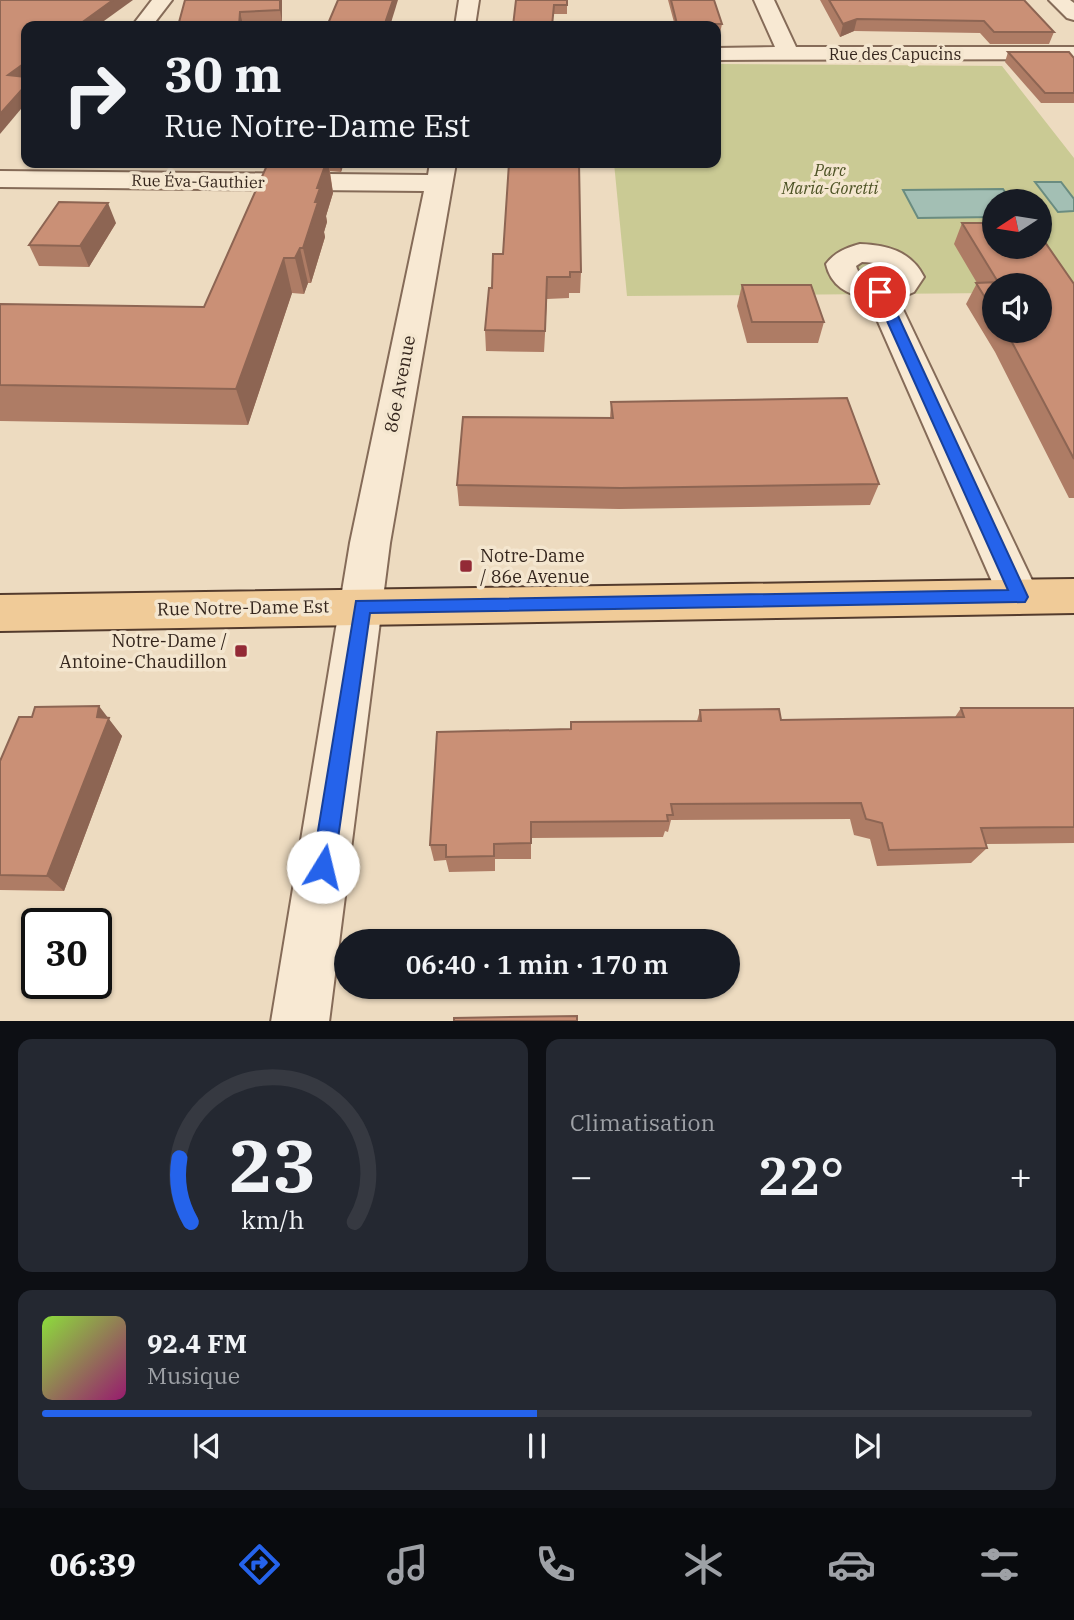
<!DOCTYPE html>
<html lang="fr">
<head>
<meta charset="utf-8">
<style>
  :root { --surface:#171b24; --page:#242831; --text:#f1f3f6; --muted:#9ea1a6; --line:#363941; --accent:#2563eb }
  body { margin:0; font-family:"IBM Plex Serif",serif; background:var(--page); color:var(--text); height:100vh; display:flex; flex-direction:column; font-size:26px; white-space:nowrap }
  * { box-sizing:border-box; margin:0 }
  p { font-size:23px; color:var(--muted) }
  .icon { flex:none; width:38px; height:38px; fill:none; stroke:currentColor; stroke-width:2; stroke-linecap:round; stroke-linejoin:round }
  .map { position:relative; height:1021px; overflow:hidden }
  .details { display:flex; flex-direction:column; gap:18px; padding:18px; background:#0d0f14; flex:1 }
  .details>* { flex:none }
  .hud { position:absolute; left:21px; top:21px; width:700px; height:147px; border-radius:14px; box-shadow:0 2px 5px #0004; background:#171b24; color:var(--text); overflow:hidden }
  .needle { width:46px; rotate:258deg }
  .tools { position:absolute; left:982px; top:189px; display:grid; gap:14px }
  .tools a { display:grid; place-items:center; width:70px; height:70px; border-radius:50%; background:var(--surface); box-shadow:0 2px 5px #0004; font-size:35px }
  .speed { position:absolute; left:21px; top:908px; display:flex; gap:14px; font-size:35px; font-weight:700; text-align:center }
  .speed>* { display:grid; place-content:center; width:91px; height:91px; border-radius:50%; background:var(--surface); box-shadow:0 2px 5px #0004; line-height:1 }
  .speed .limit { border:4px solid #111; border-radius:10px; background:#fff; color:#111 }
  .pin { position:absolute; display:grid; place-items:center; width:60px; height:60px; color:#fff; margin:-30px; border:4px solid #fff; border-radius:50%; box-shadow:0 2px 7px #0007 }
  .me { position:absolute; width:77px; margin:-38px; rotate:9deg; stroke-linejoin:round; filter:drop-shadow(0 0 5px #0008) }
  .turn { display:flex; align-items:center; gap:24px; height:147px; padding:0 28px; font-size:32px }
  .turn .icon { width:91px; height:91px; stroke-width:2.5 }
  .turn b { display:block; font-size:49px; line-height:60px }
  .big { font-size:52px; font-weight:600; line-height:1.1 }
  .details .widget { flex:1; display:flex; flex-direction:column; justify-content:center; gap:10px; min-width:0; padding:0 24px; border-radius:14px; background:var(--page) }
  .details .dial { align-items:center; gap:0 }
  .dial svg { height:182px; overflow:visible; fill:none; stroke:var(--line); stroke-width:7; stroke-linecap:round; text-anchor:middle }
  .dial text { fill:var(--text); stroke:none }
  .song { display:flex; align-items:center; gap:21px }
  .cover { width:84px; height:84px; border-radius:10px; background:linear-gradient(135deg,hsl(90 70% 55%),hsl(320 70% 35%)) }
  .played { height:7px; border-radius:4px; background:linear-gradient(90deg,var(--accent) 50%,var(--line) 50%) }
  .keys { display:flex; justify-content:space-around; direction:ltr }
  .heat { display:flex; justify-content:space-between; align-items:center; font-size:38px; direction:ltr }
  .details .tiles { flex:1; display:grid; gap:18px; grid-template-columns:1fr 1fr }
  .widget:last-child { grid-column:span 2 }
  .trip { position:absolute; left:334px; top:929px; width:406px; height:70px; border-radius:35px; background:var(--surface); box-shadow:0 2px 5px #0004; font-weight:600; line-height:70px; text-align:center }
  .dock { display:flex; height:112px; justify-content:space-around; align-items:center; background:#090b0e; color:var(--muted) }
  .dock .icon { width:49px; height:49px }
  .dock .current { color:var(--accent) }
  .dock b { font-size:32px; color:var(--text) }
  .map>svg:first-child { display:block }
  .green { fill:#caca94; fill-rule:evenodd }
  .water { fill:#a3bfb4; stroke:#6a8c80; stroke-width:2 }
  .lines { fill:none; stroke-linecap:round; stroke-linejoin:round }
  .minor-casing { stroke:#856b58; stroke-width:4 }
  .major-casing { stroke:#533b2d; stroke-width:4 }
  .minor { fill:#f8e9d3; fill-rule:evenodd }
  .major { fill:#f0cb98; fill-rule:evenodd }
  .wall { fill:#ae7c65; fill-rule:evenodd }
  .shaded-wall { fill:#8d6553 }
  .building { fill:#ca9076; stroke:#8d6553; stroke-width:2 }
  .route { fill:#2563eb; stroke:#184099; stroke-width:2 }
  .poi-dot { fill:#932a36; stroke:#f4e6cf; stroke-width:2.5 }
  .labels { text-anchor:middle; stroke-width:7; stroke-linejoin:round; paint-order:stroke }
  .far-street-label { font-size:16px; fill:#35261d; stroke:#f4e6cf }
  .far-park-label { font-size:16px; font-style:italic; fill:#4b5123; stroke:#f4e6cf }
  .street-label { font-size:18px; fill:#35261d; stroke:#f4e6cf }
  .poi-label { font-size:18px; fill:#35261d; stroke:#f4e6cf; text-anchor:start }
</style>
</head>
<body>
<div class="map">
<svg width="1074" height="1022" viewBox="0 0 1074 1022">
  <rect width="100%" height="100%" fill="#eddbc0"/>
  <path class="green" d="M716,64L1002,66L1074,158V292L1040,285H994V293L627,296L614,163H477H716ZM994,201H1040V247H994Z"/>
  <g class="water">
    <polygon points="1035,182 1061,182 1074,199 1074,211 1058,212"/>
    <polygon points="1003,189 1011,201 994,201 994,217 918,218 903,190"/>
  </g>
  <g class="lines">
    <defs>
      <g id="minor">
        <polygon points="152,0 172,0 152,26 132,26"/>
        <polygon points="459,0 479,0 475,26 455,26"/>
        <polygon points="754,0 774,0 796,47 1074,47 1074,59 716,60 716,48 775,47"/>
        <polygon points="1049,0 1070,0 1074,3 1074,20 1067,18"/>
        <polygon points="430,163 456,163 390,543 329,1022 271,1022 350,543 424,191 0,187 0,171 428,175"/>
        <path d="M860,244C887,245 911,251 924,277L914,292L898,299L1040,597L1034,609L1019,614L1004,609L868,299C847,294 831,286 826,264C835,252 846,248 860,244ZM862,262C875,262 888,265 894,277L887,283C874,283 860,280 856,266Z"/>
      </g>
      <polygon id="major" points="1074,579 1074,613 0,631 0,595"/>
    </defs>
    <use href="#minor" class="minor-casing"/>
    <use href="#major" class="major-casing"/>
    <use href="#minor" class="minor"/>
    <use href="#major" class="major"/>
  </g>
  <g class="wall">
    <polygon points="185,0 282,0 282,22 243,25 243,26 178,26"/>
    <polygon points="516,0 567,0 567,14 554,14"/>
    <polygon points="668,0 714,0 722,24 720,33 716,33 716,26 675,26"/>
    <polygon points="820,0 1024,0 1054,32 1049,44 990,44 980,33 854,31 840,37"/>
    <polygon points="1008,52 1074,58 1074,103 1041,103 1005,62"/>
    <polygon points="268,163 344,163 341,172 330,171 333,193 326,216 327,222 324,232 325,237 311,283 308,283 304,294 292,293 248,425 0,421 0,304 204,307"/>
    <polygon points="116,223 89,267 39,266 29,245"/>
    <path d="M962,223L1074,284V498H1069L995,352L966,304L977,283L954,244ZM994,285L1040,331H994Z"/>
    <polygon points="503,254 581,272 580,293 569,293 569,298 547,299 544,352 486,351 485,330 492,288"/>
    <polygon points="742,285 824,322 818,343 747,343 737,306"/>
    <polygon points="611,402 879,484 870,505 619,509 459,506 457,485 610,418"/>
    <polygon points="961,708 1074,708 1074,843 986,844 987,848 971,863 877,866 870,839 854,835 850,819 671,820 668,832 665,831 663,837 531,838 531,859 495,859 495,871 449,872 446,860 434,861 430,845 571,729 571,722 697,721 700,710 781,720 955,717"/>
    <polygon points="107,718 122,736 64,891 0,890 0,761"/>
  </g>
  <g class="shaded-wall">
    <polygon points="113,0 133,0 97,26 77,26"/>
    <polygon points="280,0 282,0 282,22 280,10"/>
    <polygon points="393,0 398,0 390,26 384,26"/>
    <polygon points="240,12 243,25 243,26 239,26"/>
    <polygon points="857,19 854,31 840,37 843,24"/>
    <polygon points="26,62 26,78 8,75"/>
    <polygon points="26,85 26,103 0,134 0,114"/>
    <polygon points="326,163 328,163 333,193 326,216 327,222 324,232 325,237 311,283 303,248 315,202 317,188"/>
    <polygon points="339,163 344,163 341,172"/>
    <polygon points="108,203 116,223 89,267 80,246"/>
    <polygon points="300,248 308,283 304,294 295,258"/>
    <polygon points="284,258 292,293 248,425 236,389"/>
    <polygon points="99,706 122,736 64,891 47,876 97,717"/>
  </g>
  <g class="building">
    <polygon points="0,0 113,0 77,26 26,26 26,62 8,75 26,77 26,85 0,114"/>
    <polygon points="185,0 280,0 280,10 240,12 239,26 178,26"/>
    <polygon points="338,0 393,0 384,26 327,26"/>
    <polygon points="516,0 567,0 567,5 554,5 552,26 513,26"/>
    <polygon points="671,0 714,0 722,24 677,24"/>
    <polygon points="829,0 1024,0 1054,32 994,32 984,21 857,19 843,24"/>
    <polygon points="1008,52 1069,52 1074,58 1074,93 1045,93"/>
    <polygon points="268,163 326,163 317,188 320,188 315,202 318,202 303,248 300,248 295,258 284,258 236,389 0,385 0,304 204,307"/>
    <polygon points="509,163 579,163 581,272 570,272 570,277 547,277 545,331 485,330 489,288 492,288 493,254 503,254"/>
    <polygon points="59,202 108,203 80,246 29,245"/>
    <polygon points="962,223 994,223 994,247 1040,247 1040,235 1074,284 1074,459 1006,331 1040,331 1040,285 994,285 994,312 976,283 998,282"/>
    <polygon points="742,285 811,285 824,322 752,322"/>
    <polygon points="847,398 879,484 621,488 457,485 463,417 613,418 611,402"/>
    <polygon points="99,706 97,717 109,718 47,876 0,875 0,761 19,717 32,717 35,707"/>
    <polygon points="961,708 1074,708 1074,827 981,828 987,848 889,850 882,823 866,819 861,803 671,804 673,815 667,815 668,821 531,822 531,843 494,844 494,856 446,857 446,845 430,845 437,732 571,729 571,722 701,721 700,710 779,709 781,720 964,717"/>
    <polygon points="577,1016 577,1021 454,1021 454,1018"/>
  </g>
  <polygon class="route" points="880,288 887,292 1028,597 1025,602 370,613 334,867 331,875 323,878 315,875 312,867 356,601 1008,590 874,292"/>
  <g class="poi-dot">
    <rect x="459" y="559" width="14" height="14" rx="3.5"/>
    <rect x="234" y="644" width="14" height="14" rx="3.5"/>
  </g>
  <g class="labels">
    <g class="far-street-label">
      <text x="895" y="60">Rue des Capucins</text>
      <text transform="translate(198 181) rotate(1)" y="6">Rue Éva-Gauthier</text>
    </g>
    <g class="far-park-label">
      <text x="830" y="176">Parc<tspan x="830" dy="18">Maria-Goretti</tspan></text>
    </g>
    <g class="street-label">
      <text transform="translate(400 384) rotate(-79)" y="6">86e Avenue</text>
      <text transform="translate(243 608) rotate(-1)" y="6">Rue Notre-Dame Est</text>
    </g>
    <g class="poi-label">
      <text x="480" y="562">Notre-Dame<tspan x="480" dy="21">/ 86e Avenue</tspan></text>
      <text x="227" y="647" text-anchor="end">Notre-Dame /<tspan x="227" dy="21">Antoine-Chaudillon</tspan></text>
    </g>
  </g>
</svg>
<div class="tools">
<a><svg class="needle" viewBox="-14 -14 28 28"><path d="M0-13l5 13h-10z" fill="#e53935"/><path d="M0 13l5-13h-10z" fill="#9ea1a6"/></svg></a>
<a><svg class="icon" aria-label="sound" viewBox="0 0 24 24"><path d="M4 9h4l5-4v14l-5-4H4zM17 9q2 3 0 6"/></svg></a>
</div>
<div class="speed"><div class="limit">30</div></div>
<div class="pin" style="left:880px;top:292px;background:#d93025"><svg class="icon" aria-label="arrive" viewBox="0 0 24 24"><path d="M6 21V4h12l-3 4 3 4H6"/></svg></div>
<svg class="me" style="left:323px;top:867px" viewBox="-20 -20 40 40"><circle r="19" fill="#fff"/><path d="M0-13L10 11 0 6-10 11z" fill="#2563eb"/></svg>
<div class="trip">06:40 · 1 min · 170 m</div>
<div class="hud">
<div class="turn"><svg class="icon" aria-label="right" viewBox="0 0 24 24"><path d="M7 20v-9h11M14 6l5 5-5 5"/></svg><div><b>30 m</b>Rue Notre-Dame Est</div></div>
</div>
</div>
<section class="details">
<div class="tiles">
<div class="widget dial"><svg viewBox="0 0 100 80">
<path d="M14 69A42 42 0 1 1 86 69"/>
<path d="M14 69A42 42 0 0 1 9 41" stroke="#2563eb"/>
<text x="50" y="56" font-size="32" font-weight="700">23</text>
<text x="50" y="72" font-size="11">km/h</text>
</svg></div>
<div class="widget"><p>Climatisation</p>
<div class="heat"><a>−</a><b class="big">22°</b><a>+</a></div>
</div>
<div class="widget">
<div class="song"><i class="cover"></i><div><b>92.4 FM</b><p>Musique</p></div></div>
<div class="played"></div>
<div class="keys"><svg class="icon" aria-label="previous" viewBox="0 0 24 24"><path d="M18 5L8 12l10 7zM5 5v14"/></svg><svg class="icon" aria-label="pause" viewBox="0 0 24 24"><path d="M8 5v14M16 5v14"/></svg><svg class="icon" aria-label="next" viewBox="0 0 24 24"><path d="M6 5l10 7-10 7zM19 5v14"/></svg></div>
</div>
</div>
</section>
<nav class="dock">
<b>06:39</b>
<svg class="icon current" aria-label="directions" viewBox="0 0 24 24"><path d="M12 3l9 9-9 9-9-9zM9 14v-3h6M13 9l2 2-2 2"/></svg>
<svg class="icon" aria-label="music" viewBox="0 0 24 24"><path d="M9 18V5l10-2v13"/><circle cx="6" cy="18" r="3"/><circle cx="16" cy="16" r="3"/></svg>
<svg class="icon" aria-label="phone" viewBox="0 0 24 24"><path d="M5 4h4l2 5-3 2q2 4 5 5l2-3 5 2v4C11 20 4 13 5 4z"/></svg>
<svg class="icon" aria-label="climate" viewBox="0 0 24 24"><path d="M12 3v18M4 7l16 10M4 17L20 7"/></svg>
<svg class="icon" aria-label="car" viewBox="0 0 24 24"><path d="M5 17H2v-5l4-1 3-4h7l3 4 3 1v5h-3M9 17h6M6 11h13"/><circle cx="7" cy="17" r="2"/><circle cx="17" cy="17" r="2"/></svg>
<svg class="icon" aria-label="filters" viewBox="0 0 24 24"><path d="M4 7h16M4 17h16"/><circle cx="9" cy="7" r="2"/><circle cx="15" cy="17" r="2"/></svg>
</nav>
</body>
</html>
